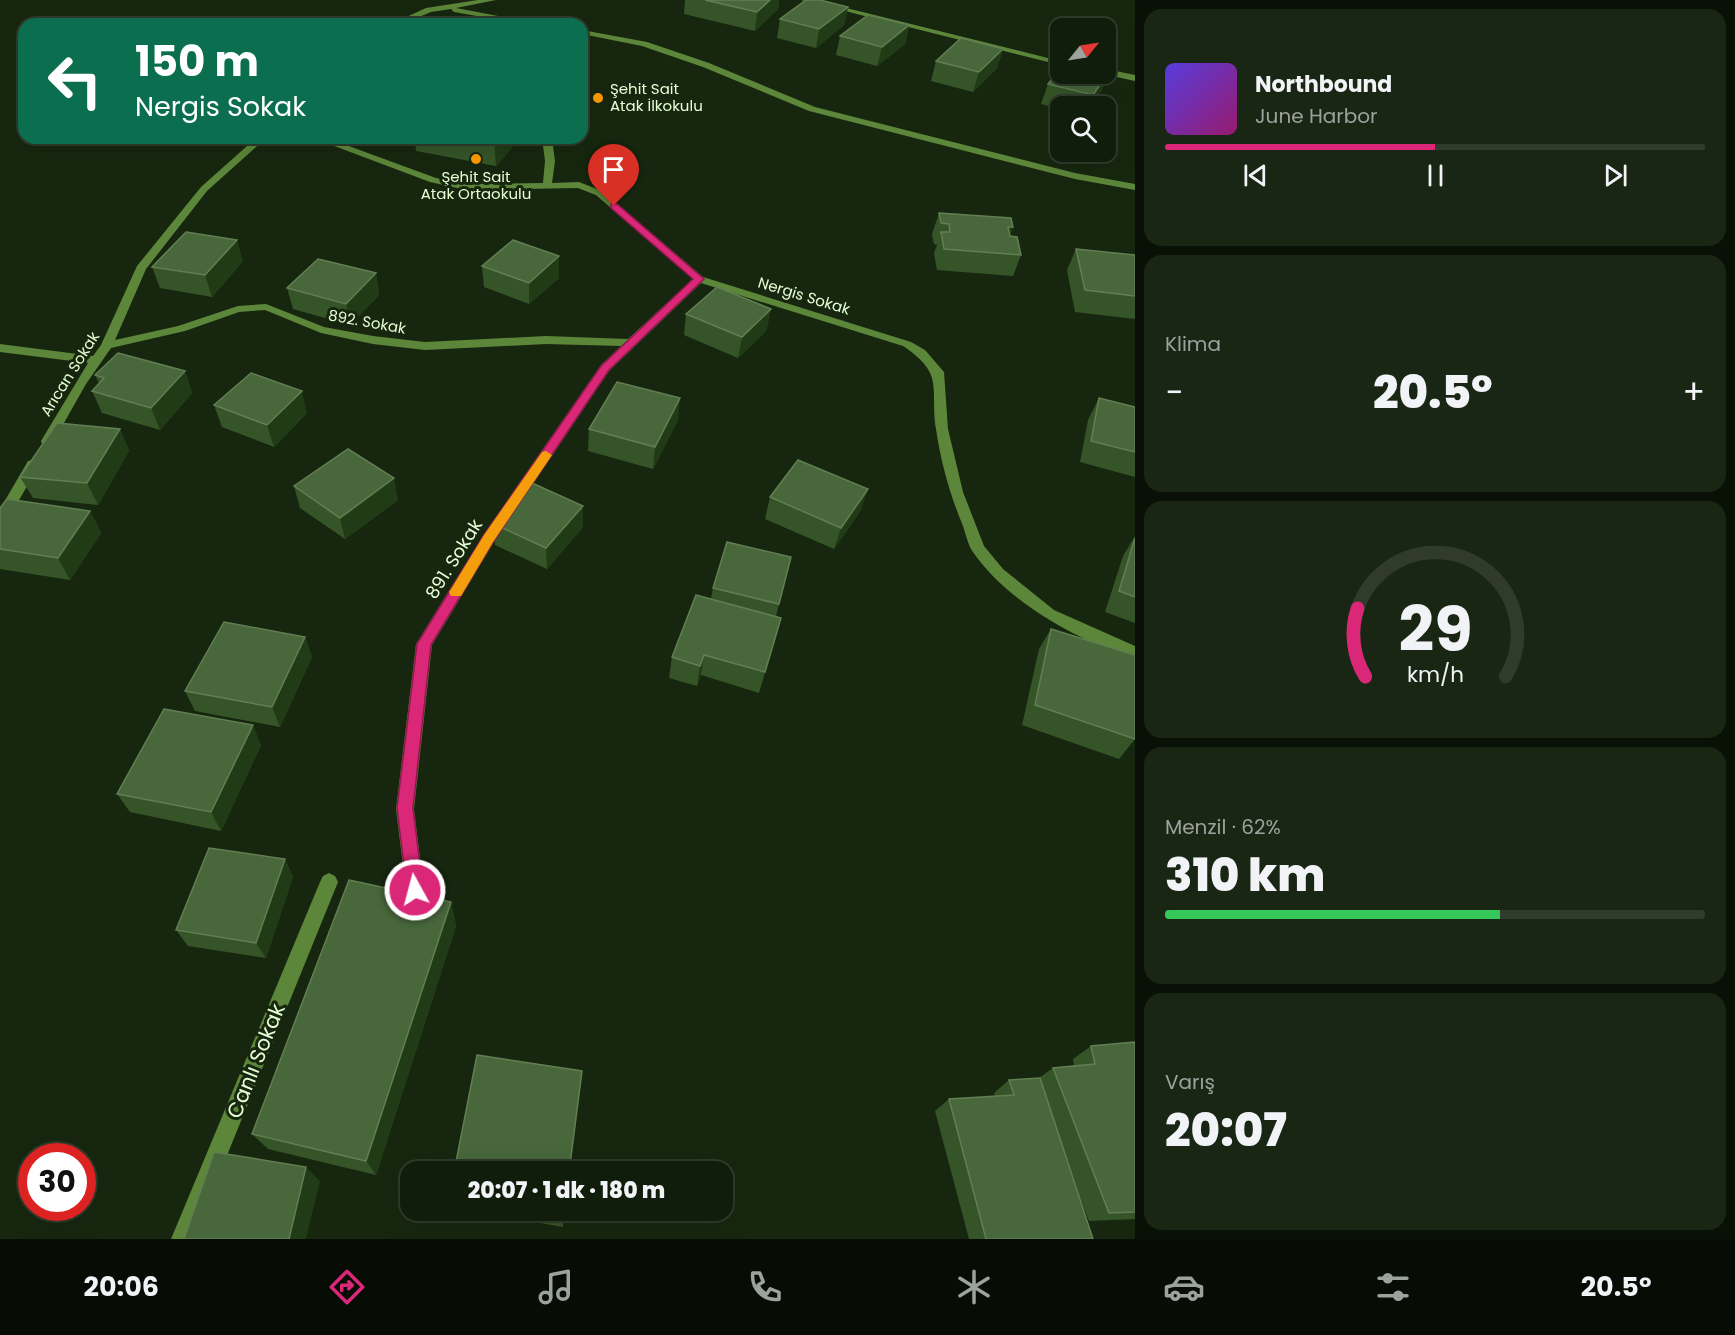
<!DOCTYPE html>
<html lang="tr">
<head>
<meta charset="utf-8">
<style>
  :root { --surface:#111d0b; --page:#1a2614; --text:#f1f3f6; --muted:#9ca29d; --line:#303b2c; --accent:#db2777 }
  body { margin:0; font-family:Poppins,sans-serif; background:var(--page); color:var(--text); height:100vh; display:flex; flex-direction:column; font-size:22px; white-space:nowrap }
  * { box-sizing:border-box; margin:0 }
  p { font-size:20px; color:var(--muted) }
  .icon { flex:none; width:33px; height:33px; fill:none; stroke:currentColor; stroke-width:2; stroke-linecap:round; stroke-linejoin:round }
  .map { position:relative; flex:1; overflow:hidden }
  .panel { display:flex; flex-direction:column; gap:9px; padding:9px; background:#091006; width:600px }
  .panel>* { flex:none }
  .hud { position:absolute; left:18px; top:18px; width:570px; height:126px; border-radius:18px; box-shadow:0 6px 24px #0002,0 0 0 2px var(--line); background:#0b6e4f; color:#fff; overflow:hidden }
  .needle { width:39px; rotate:60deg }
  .buttons { position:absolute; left:1050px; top:18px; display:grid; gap:12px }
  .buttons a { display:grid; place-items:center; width:66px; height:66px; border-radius:12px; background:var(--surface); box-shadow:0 6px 24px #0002,0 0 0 2px var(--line); font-size:30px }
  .speed { position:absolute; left:18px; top:1143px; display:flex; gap:12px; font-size:30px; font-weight:700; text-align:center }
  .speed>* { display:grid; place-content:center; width:78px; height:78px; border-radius:50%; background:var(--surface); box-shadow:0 6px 24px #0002,0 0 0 2px var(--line); line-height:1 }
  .speed .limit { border:9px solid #d22; background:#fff; color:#111 }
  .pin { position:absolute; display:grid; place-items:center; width:51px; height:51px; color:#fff; margin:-62px -26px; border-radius:50% 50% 50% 0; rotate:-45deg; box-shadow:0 0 6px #0007 }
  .pin .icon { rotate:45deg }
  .me { position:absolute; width:66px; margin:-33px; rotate:353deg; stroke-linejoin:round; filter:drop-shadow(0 0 4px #0008) }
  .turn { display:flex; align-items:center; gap:21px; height:126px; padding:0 18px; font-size:27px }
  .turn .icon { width:78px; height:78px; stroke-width:2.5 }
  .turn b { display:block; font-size:42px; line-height:51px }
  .big { font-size:45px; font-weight:800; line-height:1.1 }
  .panel .tile { flex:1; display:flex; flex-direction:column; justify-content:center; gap:9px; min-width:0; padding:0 21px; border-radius:18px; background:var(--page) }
  .panel .dial { align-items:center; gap:0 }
  .dial svg { height:156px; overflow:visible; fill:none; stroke:var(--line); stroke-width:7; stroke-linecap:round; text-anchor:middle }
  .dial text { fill:var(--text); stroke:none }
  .song { display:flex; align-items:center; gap:18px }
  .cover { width:72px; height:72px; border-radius:9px; background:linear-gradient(135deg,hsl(250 70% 55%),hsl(320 70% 35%)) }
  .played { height:6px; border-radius:3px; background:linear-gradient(90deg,var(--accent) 50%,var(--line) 50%) }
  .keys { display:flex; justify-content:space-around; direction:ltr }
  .heat { display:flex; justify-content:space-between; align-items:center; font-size:33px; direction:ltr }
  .charge { height:9px; border-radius:4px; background:linear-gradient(90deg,#34c759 62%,var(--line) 0) }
  .trip { position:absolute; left:400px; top:1161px; width:333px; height:60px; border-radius:18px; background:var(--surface); box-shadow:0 6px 24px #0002,0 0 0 2px var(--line); font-weight:800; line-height:60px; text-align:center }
  .tabs { display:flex; height:96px; justify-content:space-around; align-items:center; background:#070c04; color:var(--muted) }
  .tabs .icon { width:42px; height:42px }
  .tabs .selected { color:var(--accent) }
  .tabs b { font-size:27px; color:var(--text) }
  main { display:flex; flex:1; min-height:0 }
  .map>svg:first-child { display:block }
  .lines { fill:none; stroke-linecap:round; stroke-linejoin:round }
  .minor { fill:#5c8639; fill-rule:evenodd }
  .wall { fill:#355528 }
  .shaded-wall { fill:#213b16 }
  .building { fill:#48673b; stroke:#617f53; stroke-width:1.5 }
  .route { fill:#db2777; stroke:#8e194d; stroke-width:1.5 }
  .slow { fill:#f59e0b }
  .poi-dot { fill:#ff9b01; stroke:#17270f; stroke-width:2 }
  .labels { text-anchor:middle; stroke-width:6; stroke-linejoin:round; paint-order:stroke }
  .far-poi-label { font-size:15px; fill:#e5ffd5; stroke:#17270f; text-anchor:start }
  .far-street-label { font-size:15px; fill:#e5ffd5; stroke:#17270f }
  .street-label { font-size:18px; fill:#e5ffd5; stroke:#17270f }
  .near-street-label { font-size:21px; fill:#e5ffd5; stroke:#17270f }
</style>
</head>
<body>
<main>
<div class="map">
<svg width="1135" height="1239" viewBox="0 0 1135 1239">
  <rect width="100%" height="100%" fill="#17270f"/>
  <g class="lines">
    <g class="minor">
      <polygon points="478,0 496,0 456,8 541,24 523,24 454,12 451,9 431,12 402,24 391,24 426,8"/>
      <polygon points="801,0 814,0 1060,61 1060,65"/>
      <polygon points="582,30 647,42 709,63 815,107 1075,173 1135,184 1135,190 1075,179 809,111 703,67 642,46 582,34"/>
      <polygon points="1106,69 1135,75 1135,81 1103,74 1106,74"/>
      <path d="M256,138H266L207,191L146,269L115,340L178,326L238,306L266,304L324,327L373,336L425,342L546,336L628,339L693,279L596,195L578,188L466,190L430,182L313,138H327L436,178L466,184L543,183L545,161L542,138H552L555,161L552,183L579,182L602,191L703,277L911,342L925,350L944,372L948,429L963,492L984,546L1003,569L1054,610L1135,646V659C1079,641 1007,602 973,552C968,545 966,535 963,526C950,495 941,463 936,429C930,387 945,374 903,346L701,283L609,371L494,542L432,645L414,809L424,890L421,896L415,899L409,896L406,890L396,809L416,644L484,534L601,365L621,346L546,344L425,350L373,344L321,333L265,310L239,312L185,331L111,348L86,384L52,444H42L41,441L88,363L0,352V344L93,356L101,345L137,266L201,187Z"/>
      <polygon points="33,460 40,464 5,524 0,526 0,509 28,461"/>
      <polygon points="329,873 335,876 338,882 193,1239 171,1239 320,882 323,876"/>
    </g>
  </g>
  <g class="wall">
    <polygon points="685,0 779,0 778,9 755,31 684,14"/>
    <polygon points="848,7 844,25 816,48 777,38 780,19"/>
    <polygon points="909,25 905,44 877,66 836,55 840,36"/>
    <polygon points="1003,49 997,68 973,92 931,81 936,61"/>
    <polygon points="1048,84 1103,88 1091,106 1060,106 1060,109 1041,104"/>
    <polygon points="415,138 520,138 496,166 416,151"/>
    <polygon points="939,213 1013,227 1010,235 1021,255 1013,276 937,270 934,253 937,245 934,244 932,234"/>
    <polygon points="1076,249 1135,255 1135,319 1075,312 1067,270"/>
    <polygon points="559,256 559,278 529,304 484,287 482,266"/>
    <polygon points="243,261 212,297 160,288 152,267"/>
    <polygon points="376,273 379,295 350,325 293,309 287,288"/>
    <polygon points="686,314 767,330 738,358 684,335"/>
    <polygon points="185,371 192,393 160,430 102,413 92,391 99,383 95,375"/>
    <polygon points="1099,398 1135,407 1135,477 1080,462 1088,420"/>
    <polygon points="214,405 307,413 274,447 222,427"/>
    <polygon points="678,420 653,469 588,451 589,429"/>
    <polygon points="120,429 129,451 98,505 33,498 20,477"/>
    <polygon points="294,486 398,500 345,539 300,508"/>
    <polygon points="770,497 861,510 834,549 765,519"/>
    <polygon points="583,506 583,527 547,569 495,545 494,524"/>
    <polygon points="0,508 90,511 101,533 70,580 0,569"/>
    <polygon points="1135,536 1135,623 1105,612 1123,556"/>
    <polygon points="791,557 776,616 781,618 759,693 701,675 697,686 669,678 672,657 711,599 713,588"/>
    <polygon points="1051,629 1135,739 1119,759 1022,725 1039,649"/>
    <polygon points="305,637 312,657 280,727 195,711 185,691"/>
    <polygon points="261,745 221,831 130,812 117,794"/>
    <polygon points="285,859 293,877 266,958 188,946 176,930"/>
    <polygon points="451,902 456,926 376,1175 268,1149 252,1134"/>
    <polygon points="1135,1045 1135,1219 1089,1221 1076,1188 1093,1239 969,1239 935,1111 949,1099 995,1096 994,1093 1009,1080 1039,1078 1053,1068 1074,1066 1073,1059 1091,1046"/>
    <polygon points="464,1210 565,1210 563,1227"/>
  </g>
  <g class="shaded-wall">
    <polygon points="770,0 779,0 778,9 755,31 757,12"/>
    <polygon points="848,7 844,25 816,48 819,29"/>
    <polygon points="909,25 905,44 877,66 882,47"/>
    <polygon points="1003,49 997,68 973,92 979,72"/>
    <polygon points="1111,69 1103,88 1091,106 1089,106 1093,95"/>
    <polygon points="494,138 520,138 496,166"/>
    <polygon points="1008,227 1013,227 1005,248"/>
    <polygon points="237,240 243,261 212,297 205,275"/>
    <polygon points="559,256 559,278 529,304 529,283"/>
    <polygon points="376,273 379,295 350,325 346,304"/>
    <polygon points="771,309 767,330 738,358 742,337"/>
    <polygon points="185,371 192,393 160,430 151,408"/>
    <polygon points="302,391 307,413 274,447 267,425"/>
    <polygon points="680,398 678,420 653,469 655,447"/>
    <polygon points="120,429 129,451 98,505 87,483"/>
    <polygon points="394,478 398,500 345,539 340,518"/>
    <polygon points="868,489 861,510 834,549 841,528"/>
    <polygon points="583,506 583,527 547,569 546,548"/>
    <polygon points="90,511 101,533 70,580 58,558"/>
    <polygon points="781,618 776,639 759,693 765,672"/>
    <polygon points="305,637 312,657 280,727 272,707"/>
    <polygon points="704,655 701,675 697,686 700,666"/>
    <polygon points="253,725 261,745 221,831 211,812"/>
    <polygon points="285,859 293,877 266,958 256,943"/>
    <polygon points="451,902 456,926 376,1175 366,1161"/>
    <polygon points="582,1071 581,1084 570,1172 569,1172"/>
    <polygon points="306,1167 320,1181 306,1239 289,1239"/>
    <polygon points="564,1210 565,1210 563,1227 562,1219"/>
  </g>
  <g class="building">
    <polygon points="705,0 770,0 757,12"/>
    <polygon points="806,0 820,0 848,7 819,29 780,19"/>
    <polygon points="868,15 909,25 882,47 840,36"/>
    <polygon points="961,38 1003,49 979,72 936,61"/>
    <polygon points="1106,67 1111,69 1093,95 1048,84 1060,68 1060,74 1106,74"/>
    <polygon points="939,213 1011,218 1013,227 1008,227 1010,236 1017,237 1021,255 944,249 941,232 950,232 949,224 941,223"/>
    <polygon points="186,232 237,240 205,275 152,267"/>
    <polygon points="513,240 559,256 529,283 482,266"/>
    <polygon points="1076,249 1135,255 1135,296 1085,290"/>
    <polygon points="318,259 376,273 346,304 287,288"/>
    <polygon points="717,287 771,309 742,337 686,314"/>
    <polygon points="118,353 185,371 151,408 92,391 104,378 95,375"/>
    <polygon points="251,373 302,391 267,425 214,405"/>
    <polygon points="617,382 680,398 655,447 589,429"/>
    <polygon points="1099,398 1135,407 1135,452 1091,441"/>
    <polygon points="57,423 120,429 87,483 20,477"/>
    <polygon points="348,449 394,478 340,518 294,486"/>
    <polygon points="798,460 868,489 841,528 770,497"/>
    <polygon points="532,483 583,506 546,548 494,524"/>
    <polygon points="7,499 90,511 58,558 0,549 0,508"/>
    <polygon points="1135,538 1135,597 1119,591"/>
    <polygon points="727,542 791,557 779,604 713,588"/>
    <polygon points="696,595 781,618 765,672 704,655 700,666 672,657"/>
    <polygon points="224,622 305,637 272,707 185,691"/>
    <polygon points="1051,629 1135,655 1135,739 1035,705"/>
    <polygon points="164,709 253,725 211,812 117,794"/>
    <polygon points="209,848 285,859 256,943 176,930"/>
    <polygon points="349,880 451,902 366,1161 252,1134"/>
    <polygon points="1134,1042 1135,1045 1135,1212 1109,1213 1053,1068 1095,1064 1091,1046"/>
    <polygon points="477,1055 582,1071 569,1172 454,1172"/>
    <polygon points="1040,1078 1093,1239 986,1239 949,1099 1014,1095 1009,1080"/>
    <polygon points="214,1152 306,1167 289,1239 184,1239"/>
    <polygon points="512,1210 564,1210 562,1219"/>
  </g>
  <polygon class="route" points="611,204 617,204 704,279 609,370 493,542 431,645 413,808 423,890 421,896 415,898 409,896 407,890 397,808 417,644 484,535 601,366 693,279 611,208"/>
  <polygon class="slow" points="546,451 552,455 493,542 461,596 451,596 449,592 451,589 484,535 542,452"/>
  <g class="poi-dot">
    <circle cx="598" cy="98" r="6"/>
    <circle cx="476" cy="159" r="6"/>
  </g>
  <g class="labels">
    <g class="far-poi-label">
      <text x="610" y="94">Şehit Sait<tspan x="610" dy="17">Atak İlkokulu</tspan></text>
      <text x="476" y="182" text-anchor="middle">Şehit Sait<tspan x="476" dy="17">Atak Ortaokulu</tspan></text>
    </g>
    <g class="far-street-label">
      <text transform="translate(804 296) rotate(17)" y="5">Nergis Sokak</text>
      <text transform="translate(367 322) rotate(10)" y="5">892. Sokak</text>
      <text transform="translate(70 374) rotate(-58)" y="5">Arıcan Sokak</text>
    </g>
    <g class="street-label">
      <text transform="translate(454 559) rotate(-58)" y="6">891. Sokak</text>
    </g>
    <g class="near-street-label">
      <text transform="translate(256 1061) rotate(-68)" y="7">Canlı Sokak</text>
    </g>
  </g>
</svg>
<div class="buttons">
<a><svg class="needle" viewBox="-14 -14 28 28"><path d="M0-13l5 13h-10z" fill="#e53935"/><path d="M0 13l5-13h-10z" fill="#9ca29d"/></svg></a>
<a><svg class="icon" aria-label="search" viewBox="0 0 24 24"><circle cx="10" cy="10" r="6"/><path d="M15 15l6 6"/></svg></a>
</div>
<div class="speed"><div class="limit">30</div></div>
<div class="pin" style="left:614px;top:206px;background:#d93025"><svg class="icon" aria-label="arrive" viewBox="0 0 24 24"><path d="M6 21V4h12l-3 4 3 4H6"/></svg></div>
<svg class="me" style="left:415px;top:890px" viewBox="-20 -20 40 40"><circle r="17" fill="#db2777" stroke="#fff" stroke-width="3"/><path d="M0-11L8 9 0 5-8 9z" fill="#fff"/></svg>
<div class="trip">20:07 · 1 dk · 180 m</div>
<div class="hud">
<div class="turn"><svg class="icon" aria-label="left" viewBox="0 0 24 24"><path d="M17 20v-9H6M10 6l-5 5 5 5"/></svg><div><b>150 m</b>Nergis Sokak</div></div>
</div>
</div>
<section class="panel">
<div class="tile">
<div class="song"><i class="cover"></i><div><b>Northbound</b><p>June Harbor</p></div></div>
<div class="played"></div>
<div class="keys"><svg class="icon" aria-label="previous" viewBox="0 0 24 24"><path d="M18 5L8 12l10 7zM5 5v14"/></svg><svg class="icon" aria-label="pause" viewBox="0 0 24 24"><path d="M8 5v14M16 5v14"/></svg><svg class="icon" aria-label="next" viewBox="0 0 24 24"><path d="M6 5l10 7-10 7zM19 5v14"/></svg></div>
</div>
<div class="tile"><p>Klima</p>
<div class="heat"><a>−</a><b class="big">20.5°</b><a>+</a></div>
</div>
<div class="tile dial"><svg viewBox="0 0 100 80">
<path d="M14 69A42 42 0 1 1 86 69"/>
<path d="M14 69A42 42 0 0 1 10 34" stroke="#db2777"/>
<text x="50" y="56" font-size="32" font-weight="700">29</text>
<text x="50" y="72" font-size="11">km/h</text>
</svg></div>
<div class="tile"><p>Menzil · 62%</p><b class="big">310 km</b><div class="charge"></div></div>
<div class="tile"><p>Varış</p><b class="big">20:07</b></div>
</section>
</main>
<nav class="tabs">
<b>20:06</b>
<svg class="icon selected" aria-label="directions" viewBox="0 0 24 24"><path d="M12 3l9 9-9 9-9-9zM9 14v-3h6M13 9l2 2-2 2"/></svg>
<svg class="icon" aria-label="music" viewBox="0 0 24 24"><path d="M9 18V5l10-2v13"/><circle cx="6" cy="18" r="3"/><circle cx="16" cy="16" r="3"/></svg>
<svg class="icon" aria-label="phone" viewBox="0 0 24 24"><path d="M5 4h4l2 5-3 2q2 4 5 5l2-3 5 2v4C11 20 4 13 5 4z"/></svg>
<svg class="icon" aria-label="climate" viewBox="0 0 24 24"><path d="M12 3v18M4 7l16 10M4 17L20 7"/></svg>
<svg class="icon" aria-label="car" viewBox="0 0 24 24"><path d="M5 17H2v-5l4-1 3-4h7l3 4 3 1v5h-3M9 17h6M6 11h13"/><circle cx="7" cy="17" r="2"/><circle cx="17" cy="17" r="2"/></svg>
<svg class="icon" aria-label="filters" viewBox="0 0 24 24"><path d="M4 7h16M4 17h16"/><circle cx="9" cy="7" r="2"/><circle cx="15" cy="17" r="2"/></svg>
<b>20.5°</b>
</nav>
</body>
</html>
